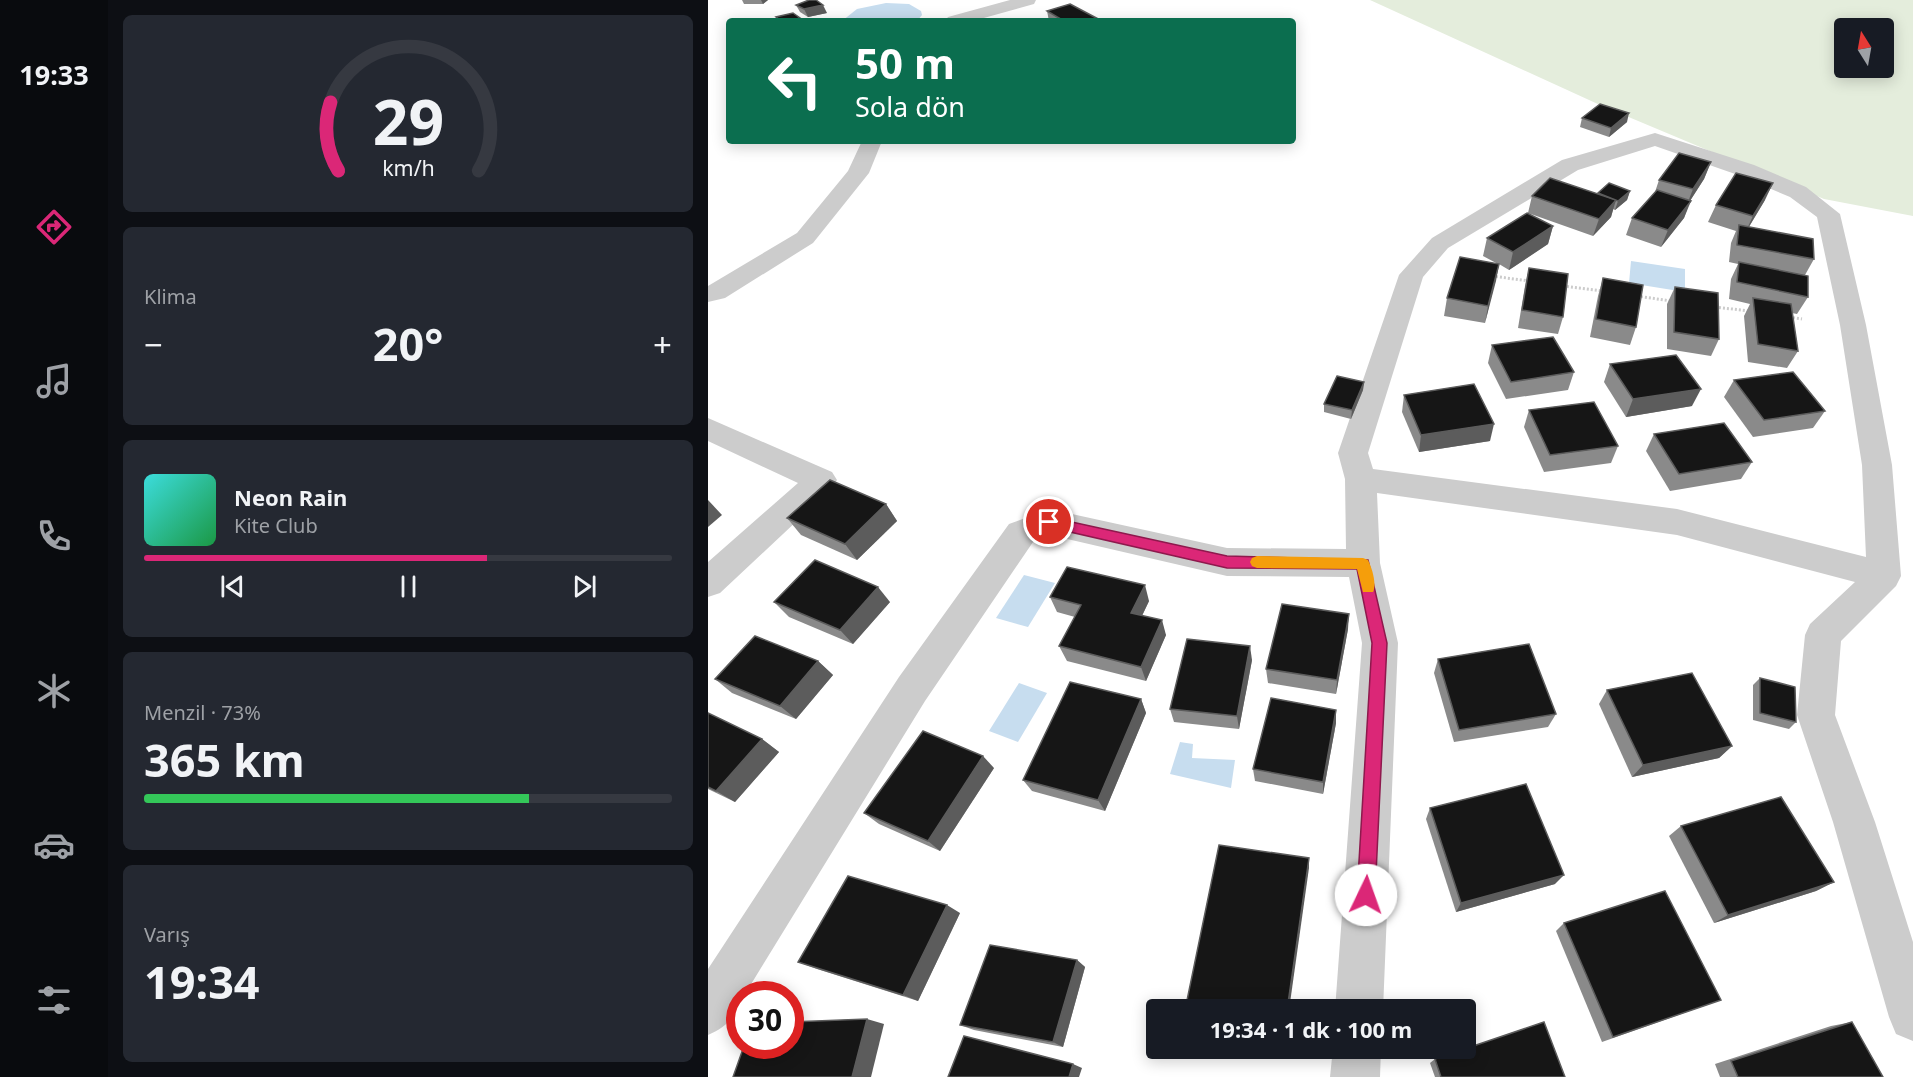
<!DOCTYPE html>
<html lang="tr">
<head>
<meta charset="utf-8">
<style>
  :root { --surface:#171b24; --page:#242831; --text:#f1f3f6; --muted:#9ea1a6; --line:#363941; --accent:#db2777 }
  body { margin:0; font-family:"Noto Sans",sans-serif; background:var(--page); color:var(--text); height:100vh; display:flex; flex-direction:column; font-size:22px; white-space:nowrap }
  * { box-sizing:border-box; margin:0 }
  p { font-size:20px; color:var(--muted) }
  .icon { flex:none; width:33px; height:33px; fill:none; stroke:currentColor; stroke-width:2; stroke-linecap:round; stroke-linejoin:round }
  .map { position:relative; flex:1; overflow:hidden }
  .panel { display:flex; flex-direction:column; gap:15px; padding:15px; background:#0d0f14; width:600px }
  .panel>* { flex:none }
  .banner { position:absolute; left:18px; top:18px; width:570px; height:126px; border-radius:6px; box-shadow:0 3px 15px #0003; background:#0b6e4f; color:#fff; overflow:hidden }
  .needle { width:39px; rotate:349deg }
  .tools { position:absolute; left:1126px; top:18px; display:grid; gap:12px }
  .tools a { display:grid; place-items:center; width:60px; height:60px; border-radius:6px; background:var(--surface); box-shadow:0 3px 15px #0003; font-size:30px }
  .speed { position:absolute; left:18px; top:981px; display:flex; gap:12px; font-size:30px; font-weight:700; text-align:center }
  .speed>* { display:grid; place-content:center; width:78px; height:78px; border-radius:50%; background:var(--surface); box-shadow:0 3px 15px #0003; line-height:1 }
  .speed .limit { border:9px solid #d22; background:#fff; color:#111 }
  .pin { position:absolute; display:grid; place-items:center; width:51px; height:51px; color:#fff; margin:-26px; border:3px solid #fff; border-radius:50%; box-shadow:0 2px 6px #0007 }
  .me { position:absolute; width:66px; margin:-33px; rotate:3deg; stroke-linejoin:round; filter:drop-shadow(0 0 4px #0008) }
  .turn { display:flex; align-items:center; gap:21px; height:126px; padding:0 30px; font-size:27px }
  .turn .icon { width:78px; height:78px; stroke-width:2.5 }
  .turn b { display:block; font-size:42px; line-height:51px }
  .big { font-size:45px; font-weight:700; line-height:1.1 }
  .panel .widget { flex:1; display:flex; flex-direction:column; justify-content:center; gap:9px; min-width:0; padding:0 21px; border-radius:9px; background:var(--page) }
  .panel .dial { align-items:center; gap:0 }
  .dial svg { height:156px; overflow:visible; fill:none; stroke:var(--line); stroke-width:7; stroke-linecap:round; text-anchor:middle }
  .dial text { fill:var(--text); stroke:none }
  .song { display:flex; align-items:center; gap:18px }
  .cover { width:72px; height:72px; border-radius:9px; background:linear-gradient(135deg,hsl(180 70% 55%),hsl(140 70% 35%)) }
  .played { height:6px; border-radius:3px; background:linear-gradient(90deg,var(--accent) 65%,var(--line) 65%) }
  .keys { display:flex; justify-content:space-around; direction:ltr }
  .heat { display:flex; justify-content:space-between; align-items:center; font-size:33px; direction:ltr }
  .charge { height:9px; border-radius:4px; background:linear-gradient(90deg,#34c759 73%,var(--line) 0) }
  .trip { position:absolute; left:438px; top:999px; width:330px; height:60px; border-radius:6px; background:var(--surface); box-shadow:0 3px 15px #0003; font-weight:700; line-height:60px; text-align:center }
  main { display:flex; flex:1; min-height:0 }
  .tabs { display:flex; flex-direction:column; width:108px; justify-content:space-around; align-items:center; background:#090b0e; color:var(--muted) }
  .tabs .icon { width:42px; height:42px }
  .tabs .current { color:var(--accent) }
  .tabs b { font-size:27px; color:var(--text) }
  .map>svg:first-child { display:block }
  .green { fill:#e4eddc; fill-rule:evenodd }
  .water { fill:#c7ddef }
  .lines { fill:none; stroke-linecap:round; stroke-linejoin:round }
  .path { stroke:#ccc; stroke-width:3; stroke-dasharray:2 2; stroke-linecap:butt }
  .minor { fill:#ccc; fill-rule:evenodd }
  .wall { fill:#8a8a8a }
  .shaded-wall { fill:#5c5c5c }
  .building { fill:#161616; stroke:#5c5c5c; stroke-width:1.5 }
  .route { fill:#db2777; stroke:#8e194d; stroke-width:1.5 }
  .slow { fill:#f59e0b }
</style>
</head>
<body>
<main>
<nav class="tabs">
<b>19:33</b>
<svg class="icon current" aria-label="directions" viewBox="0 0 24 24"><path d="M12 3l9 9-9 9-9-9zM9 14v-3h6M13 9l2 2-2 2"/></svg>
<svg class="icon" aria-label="music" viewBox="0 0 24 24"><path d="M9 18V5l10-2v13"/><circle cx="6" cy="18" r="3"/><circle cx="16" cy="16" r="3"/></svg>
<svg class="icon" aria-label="phone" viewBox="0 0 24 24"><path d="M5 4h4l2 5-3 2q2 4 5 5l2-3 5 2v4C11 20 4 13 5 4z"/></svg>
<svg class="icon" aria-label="climate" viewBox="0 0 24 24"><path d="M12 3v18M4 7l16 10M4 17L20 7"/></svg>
<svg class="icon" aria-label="car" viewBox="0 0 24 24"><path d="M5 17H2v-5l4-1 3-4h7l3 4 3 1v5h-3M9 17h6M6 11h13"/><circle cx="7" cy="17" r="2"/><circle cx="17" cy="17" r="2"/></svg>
<svg class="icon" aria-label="filters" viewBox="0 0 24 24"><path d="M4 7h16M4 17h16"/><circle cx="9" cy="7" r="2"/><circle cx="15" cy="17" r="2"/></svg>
</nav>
<section class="panel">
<div class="widget dial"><svg viewBox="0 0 100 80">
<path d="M14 69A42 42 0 1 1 86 69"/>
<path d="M14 69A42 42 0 0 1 10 34" stroke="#db2777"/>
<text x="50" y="56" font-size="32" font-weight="700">29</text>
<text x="50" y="72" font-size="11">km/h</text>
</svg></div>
<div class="widget"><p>Klima</p>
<div class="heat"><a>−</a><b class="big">20°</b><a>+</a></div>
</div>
<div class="widget">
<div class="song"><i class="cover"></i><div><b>Neon Rain</b><p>Kite Club</p></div></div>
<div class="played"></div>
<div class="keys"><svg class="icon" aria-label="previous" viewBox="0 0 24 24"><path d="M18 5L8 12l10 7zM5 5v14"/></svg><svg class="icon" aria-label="pause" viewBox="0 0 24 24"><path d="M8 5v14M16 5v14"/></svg><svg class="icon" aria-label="next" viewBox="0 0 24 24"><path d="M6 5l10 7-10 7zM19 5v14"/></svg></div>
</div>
<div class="widget"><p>Menzil · 73%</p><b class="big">365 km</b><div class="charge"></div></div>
<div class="widget"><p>Varış</p><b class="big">19:34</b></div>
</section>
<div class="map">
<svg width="1205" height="1077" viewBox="0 0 1205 1077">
  <rect width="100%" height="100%" fill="#fff"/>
  <path class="green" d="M662,0H1205V216L1116,199L892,105ZM1137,28H1176V68H1137Z"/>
  <g class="water">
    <polygon points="178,3 201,4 213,11 214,15 209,21 134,21 149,9"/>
    <polygon points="923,261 977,269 977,292 921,283"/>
    <polygon points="316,575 347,583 320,627 288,618"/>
    <polygon points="311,683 339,693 310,742 281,731"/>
    <polygon points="472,742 485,744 484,758 527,760 523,788 462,774"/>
  </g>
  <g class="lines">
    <g class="path">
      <polyline points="784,276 821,281"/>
      <polyline points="855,286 895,291"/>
      <polyline points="929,296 963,301"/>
      <polyline points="1007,307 1041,311"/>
      <polyline points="1081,317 1094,319"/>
    </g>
    <g class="minor">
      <polygon points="302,0 328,0 326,4 265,21 237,21 240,17"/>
      <path d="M947,133L1046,165L1098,187L1132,214L1158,325L1184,465L1193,576L1188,586L1133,641L1127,715L1167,822L1205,942V1041L1188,1034L1181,1017L1125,822L1089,715L1097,635L1102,624L1147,582L969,535L669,493L672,563L690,643L675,1010H627L654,643L641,577L519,576L342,535L325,542L217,701L37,994H32C32,1015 17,1028 0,1035V969L191,677L301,524L341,509L519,548L638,549L637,479L630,453L691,275L724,238L854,160ZM947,146L1030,175L1082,197L1109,217L1132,325L1154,465L1158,557L969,509L665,469L660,453L715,277L740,248L870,170Z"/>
      <polygon points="154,141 174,141 161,173 105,243 17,298 0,302 0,286 89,233 140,171"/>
      <polygon points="0,418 124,472 129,480 124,488 12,593 0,597 0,562 90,483 0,441"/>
      <polygon points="625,1048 673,1048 672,1077 622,1077"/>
    </g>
  </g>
  <g class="wall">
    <polygon points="34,0 60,0 55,4 36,4"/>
    <polygon points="88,5 119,13 100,17 92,12"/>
    <polygon points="339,11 394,21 341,21"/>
    <polygon points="874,118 919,122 901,137 872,127"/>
    <polygon points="1003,162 996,179 982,201 976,218 953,247 918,235 924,218 947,192 951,180"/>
    <polygon points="922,191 919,200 907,210 905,209 903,217 885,236 820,213 824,196 889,194"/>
    <polygon points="1057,200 1041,227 1106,259 1097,275 1100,297 1089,314 1084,313 1090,351 1079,368 1040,362 1036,316 1042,304 1021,299 1023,279 1030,264 1021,262 1023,243 1028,231 1000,222 1008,205"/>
    <polygon points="845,226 840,244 801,270 791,264 777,323 736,316 739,298 790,264 775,256 779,238"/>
    <polygon points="821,268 855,317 850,334 810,328 817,286"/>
    <polygon points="895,278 928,327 922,345 882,337 890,296"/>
    <polygon points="967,287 1011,339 1003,356 959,349 959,304"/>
    <polygon points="784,345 866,372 860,390 798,399 780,363"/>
    <polygon points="902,364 984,406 918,417 896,382"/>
    <polygon points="1026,380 1117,411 1105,428 1045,437 1016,397"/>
    <polygon points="656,382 655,390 643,419 616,412 616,404"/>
    <polygon points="696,395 782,441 711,452 694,412"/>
    <polygon points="821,410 910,446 903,463 836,472 816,427"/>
    <polygon points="946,434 1044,462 1033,479 962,491 938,451"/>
    <polygon points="178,504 189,521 149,560 93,535 79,518"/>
    <polygon points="342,597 441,601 434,616 458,635 438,681 359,661 351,646 367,617 349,612"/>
    <polygon points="66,602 182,602 145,644 81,617"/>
    <polygon points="640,629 628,694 560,683 558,669"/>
    <polygon points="730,659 848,714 840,727 746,742 726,673"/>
    <polygon points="544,660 531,729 466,722 462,709"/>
    <polygon points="110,661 125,675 88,719 24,693 7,679"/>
    <polygon points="1052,678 1088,722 1081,729 1045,720 1045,685"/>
    <polygon points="899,690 1024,746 1011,758 924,777 891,704"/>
    <polygon points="433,699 438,713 397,811 324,791 315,780"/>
    <polygon points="628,710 628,723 615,794 547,781 545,769"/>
    <polygon points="0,713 54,739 71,752 27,802 0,789"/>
    <polygon points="286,768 232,851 171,824 156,813"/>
    <polygon points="722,808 847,884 748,912 718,819"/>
    <polygon points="973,826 1126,882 1108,891 1006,923 961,836"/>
    <polygon points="252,913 210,1001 109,969 90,962"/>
    <polygon points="856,923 1013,1000 894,1042 848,931"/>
    <polygon points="369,960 377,967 355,1047 266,1030 252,1025"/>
    <polygon points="1144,1022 1175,1077 1012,1077 1007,1064 1123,1026"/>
    <polygon points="727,1059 857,1077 727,1077 722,1063"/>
  </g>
  <g class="shaded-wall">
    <polygon points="53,0 60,0 55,4"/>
    <polygon points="115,5 119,13 100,17 96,9"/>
    <polygon points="92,18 93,21 81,21"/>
    <polygon points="921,113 919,122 901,137 903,128"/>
    <polygon points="1003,162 996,179 978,207 985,189"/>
    <polygon points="1065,183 1057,200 1037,233 1045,216"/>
    <polygon points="922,191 919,200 907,210 910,201"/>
    <polygon points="908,200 903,217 885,236 891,219"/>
    <polygon points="983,201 976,218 953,247 960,230"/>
    <polygon points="845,226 840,244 801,270 805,252"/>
    <polygon points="791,264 788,281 777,323 780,306"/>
    <polygon points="656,382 655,390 643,419 644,410"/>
    <polygon points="993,389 984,406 918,417 925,399"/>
    <polygon points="786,424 782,441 711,452 713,435"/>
    <polygon points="0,500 14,515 0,527"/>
    <polygon points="178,504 189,521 149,560 137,544"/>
    <polygon points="437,585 441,601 428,628 423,613"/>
    <polygon points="170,587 182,602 145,644 132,630"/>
    <polygon points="641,614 640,629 628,694 629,680"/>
    <polygon points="454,620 458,635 438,681 433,667"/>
    <polygon points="542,646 544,660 531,729 529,716"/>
    <polygon points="110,661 125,675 88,719 72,706"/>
    <polygon points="433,699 438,713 397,811 390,800"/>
    <polygon points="628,710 628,723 615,794 615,782"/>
    <polygon points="54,739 71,752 27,802 8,791"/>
    <polygon points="1024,746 1011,758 924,777 935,765"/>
    <polygon points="275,756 286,768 232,851 220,841"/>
    <polygon points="601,858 601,868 581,1010 579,1010"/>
    <polygon points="856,875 847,884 748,912 753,903"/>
    <polygon points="1126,882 1108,891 1006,923 1020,915"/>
    <polygon points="239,905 252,913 210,1001 195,995"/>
    <polygon points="369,960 377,967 355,1047 345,1042"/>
    <polygon points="159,1019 176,1024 163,1077 144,1077"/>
    <polygon points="365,1064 374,1068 371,1077 361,1077"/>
  </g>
  <g class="building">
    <polygon points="101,0 108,0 115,5 96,9 88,5"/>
    <polygon points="362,4 394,21 356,21 339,11"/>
    <polygon points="85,13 92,18 81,21 73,21 68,17"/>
    <polygon points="892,104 921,113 903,128 874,118"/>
    <polygon points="971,153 1003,162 985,189 951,180"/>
    <polygon points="1028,173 1065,183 1045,216 1008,205"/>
    <polygon points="842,178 908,200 891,219 824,196"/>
    <polygon points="901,183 922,191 910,201 890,193"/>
    <polygon points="949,190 983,201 960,230 924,218"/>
    <polygon points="819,213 845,226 805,252 779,238"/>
    <polygon points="1031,225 1105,239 1106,259 1029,245"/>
    <polygon points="752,257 791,264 780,306 739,298"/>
    <polygon points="1031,262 1100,276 1100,297 1029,282"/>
    <polygon points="821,268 860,274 855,317 814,310"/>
    <polygon points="895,278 935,285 928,327 888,319"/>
    <polygon points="967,287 1010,293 1011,339 966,332"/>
    <polygon points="1045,298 1083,304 1090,351 1050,344"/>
    <polygon points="845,337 866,372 803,382 784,345"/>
    <polygon points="968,355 993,389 925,399 902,364"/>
    <polygon points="1085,372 1117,411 1056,420 1026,380"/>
    <polygon points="629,376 656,382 644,410 616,404"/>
    <polygon points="766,384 786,424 713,435 696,395"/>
    <polygon points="886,402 910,446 842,455 821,410"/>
    <polygon points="1016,423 1044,462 971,474 946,434"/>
    <polygon points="122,480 178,504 137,544 79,518"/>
    <polygon points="107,560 170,587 132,630 66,602"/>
    <polygon points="359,567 437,585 423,613 454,620 433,667 351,646 373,605 342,597"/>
    <polygon points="574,604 641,614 629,680 558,669"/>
    <polygon points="47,636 110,661 72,706 7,679"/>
    <polygon points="479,639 542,646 529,716 462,709"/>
    <polygon points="821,644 848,714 751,730 730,659"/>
    <polygon points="984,673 1024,746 935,765 899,690"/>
    <polygon points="1052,678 1087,687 1088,722 1052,713"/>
    <polygon points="362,682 433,699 390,800 315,780"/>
    <polygon points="563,698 628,710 615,782 545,769"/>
    <polygon points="0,713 54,739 8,791 0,787"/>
    <polygon points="215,731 275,756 220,841 156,813"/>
    <polygon points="818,784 856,875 753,903 722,808"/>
    <polygon points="1073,797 1126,882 1020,915 973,826"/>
    <polygon points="511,845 601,858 579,1010 477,1010"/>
    <polygon points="140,876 239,905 195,995 90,962"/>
    <polygon points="957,891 1013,1000 905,1037 856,923"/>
    <polygon points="282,945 369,960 345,1042 252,1025"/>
    <polygon points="159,1019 144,1077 25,1077 36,1046 82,1046 82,1022"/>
    <polygon points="836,1022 857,1077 733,1077 727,1059"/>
    <polygon points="1144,1022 1175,1077 1030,1077 1023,1061"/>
    <polygon points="256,1036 365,1064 361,1077 240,1077"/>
  </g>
  <polygon class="route" points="341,517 519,556 660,560 679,643 667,895 664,901 658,904 651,901 649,895 664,643 649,569 519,568 336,526 334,522"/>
  <path class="slow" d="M549,556L655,558L660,560C664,568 669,584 665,592H655L649,569L549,568L544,566L542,562L544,558Z"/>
</svg>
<div class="tools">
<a><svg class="needle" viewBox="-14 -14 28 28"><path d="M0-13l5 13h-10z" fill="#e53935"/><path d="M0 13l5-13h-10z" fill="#9ea1a6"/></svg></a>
</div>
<div class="speed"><div class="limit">30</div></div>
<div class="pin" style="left:341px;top:522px;background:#d93025"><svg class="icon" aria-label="arrive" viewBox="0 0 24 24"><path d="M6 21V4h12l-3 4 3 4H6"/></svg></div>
<svg class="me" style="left:658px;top:895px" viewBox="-20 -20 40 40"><circle r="19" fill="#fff"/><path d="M0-13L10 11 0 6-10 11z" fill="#db2777"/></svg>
<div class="trip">19:34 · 1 dk · 100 m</div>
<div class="banner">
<div class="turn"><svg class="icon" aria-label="left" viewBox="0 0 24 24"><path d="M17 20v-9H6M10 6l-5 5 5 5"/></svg><div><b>50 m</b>Sola dön</div></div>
</div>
</div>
</main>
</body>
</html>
